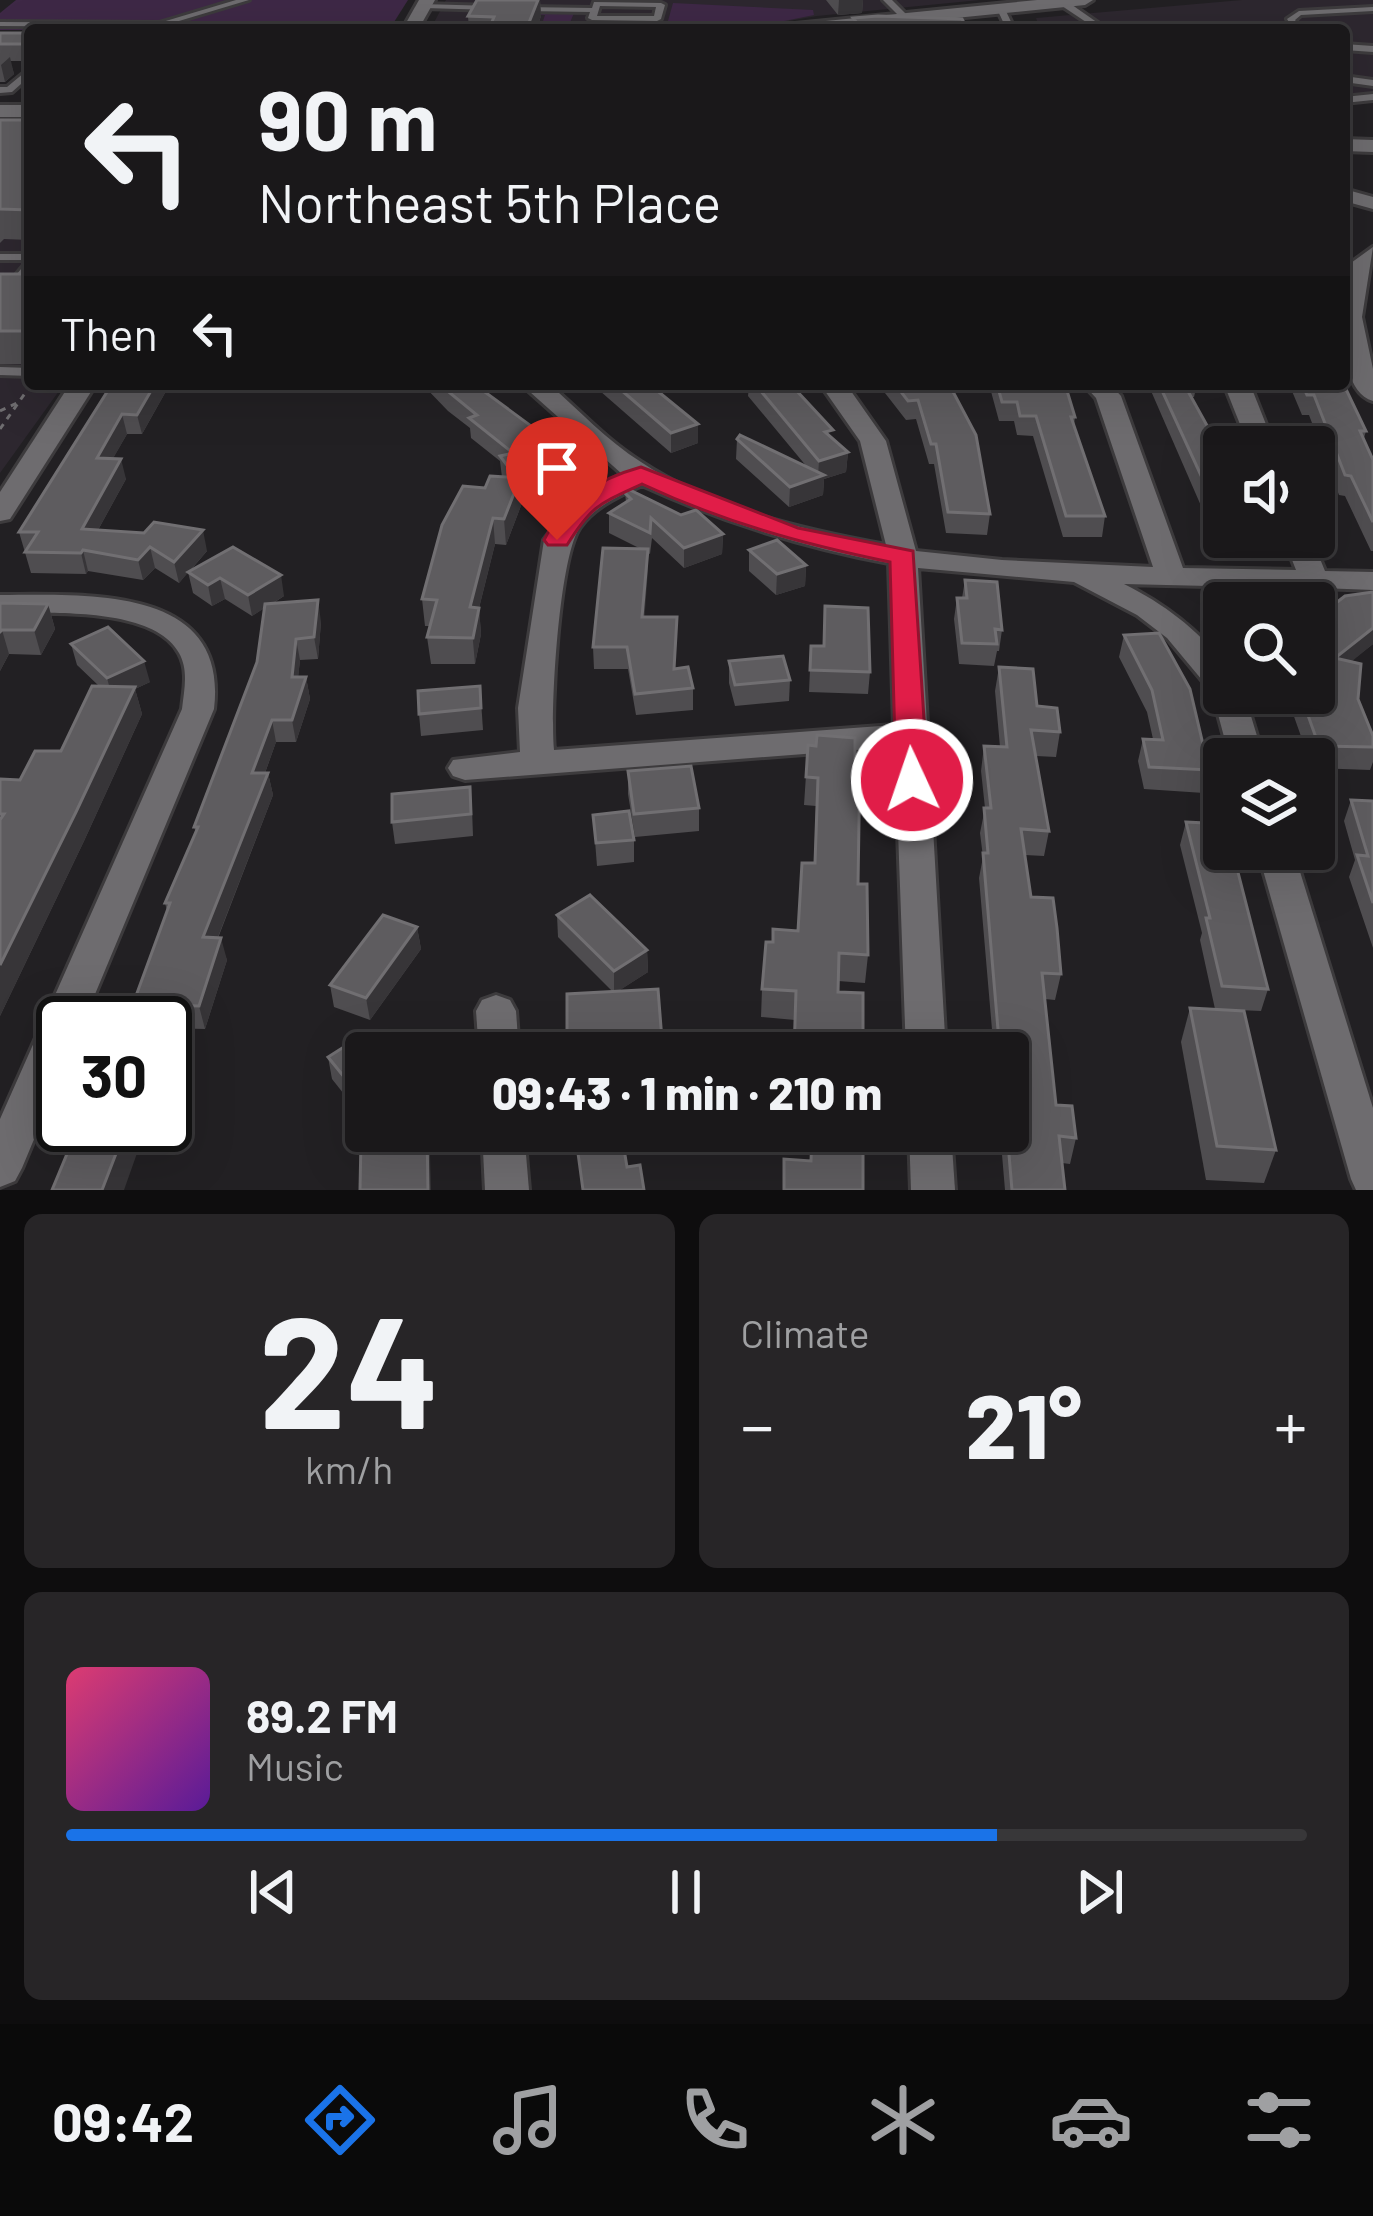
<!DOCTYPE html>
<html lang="en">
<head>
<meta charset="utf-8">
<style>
  :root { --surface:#1a181a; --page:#272527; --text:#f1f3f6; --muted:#9fa0a2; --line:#383739; --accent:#1a73e8 }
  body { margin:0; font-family:Barlow,sans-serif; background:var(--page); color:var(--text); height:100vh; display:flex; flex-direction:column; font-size:45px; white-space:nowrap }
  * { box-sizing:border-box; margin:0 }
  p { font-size:39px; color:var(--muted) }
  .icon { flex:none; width:66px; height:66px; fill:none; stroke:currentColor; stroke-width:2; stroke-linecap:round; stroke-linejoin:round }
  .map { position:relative; height:1190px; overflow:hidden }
  .side { display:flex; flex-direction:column; gap:24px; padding:24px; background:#0e0d0e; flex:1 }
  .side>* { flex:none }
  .guide { position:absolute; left:24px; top:24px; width:1326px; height:366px; border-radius:12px; box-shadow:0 12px 48px #0002,0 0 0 3px var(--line); background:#1a181a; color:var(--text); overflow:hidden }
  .fabs { position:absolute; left:1203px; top:426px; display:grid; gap:24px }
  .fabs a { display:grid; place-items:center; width:132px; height:132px; border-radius:12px; background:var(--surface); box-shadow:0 12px 48px #0002,0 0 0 3px var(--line); font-size:60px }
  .speed { position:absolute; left:36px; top:996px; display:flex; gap:24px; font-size:60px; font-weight:700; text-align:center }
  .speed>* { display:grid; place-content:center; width:156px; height:156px; border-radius:50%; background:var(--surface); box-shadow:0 12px 48px #0002,0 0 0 3px var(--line); line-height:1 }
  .speed .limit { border:6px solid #111; border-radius:18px; background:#fff; color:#111 }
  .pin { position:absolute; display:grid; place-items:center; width:102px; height:102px; color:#fff; margin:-123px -51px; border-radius:50% 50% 50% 0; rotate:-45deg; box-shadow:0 0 12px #0007 }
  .pin .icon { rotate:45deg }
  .me { position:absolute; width:132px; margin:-66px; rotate:357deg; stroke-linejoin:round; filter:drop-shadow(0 0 9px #0008) }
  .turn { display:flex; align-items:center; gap:42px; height:252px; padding:0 36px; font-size:54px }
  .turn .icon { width:156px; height:156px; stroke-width:2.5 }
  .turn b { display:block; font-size:84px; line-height:102px }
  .then { display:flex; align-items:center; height:114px; padding:0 36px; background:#0003; gap:24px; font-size:45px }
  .big { font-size:90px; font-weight:800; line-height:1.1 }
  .side .widget { flex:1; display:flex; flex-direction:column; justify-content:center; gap:18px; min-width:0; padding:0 42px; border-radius:18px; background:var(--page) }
  .side .dial { align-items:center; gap:0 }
  .dial b { font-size:156px; line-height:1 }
  .song { display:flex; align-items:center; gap:36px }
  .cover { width:144px; height:144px; border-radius:18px; background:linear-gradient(135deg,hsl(340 70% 55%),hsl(270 70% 35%)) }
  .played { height:12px; border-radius:6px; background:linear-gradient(90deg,var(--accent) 75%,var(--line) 75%) }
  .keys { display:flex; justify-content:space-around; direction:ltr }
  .heat { display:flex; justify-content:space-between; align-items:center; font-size:66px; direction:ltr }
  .side .tiles { flex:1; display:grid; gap:24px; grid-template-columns:1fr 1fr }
  .widget:last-child { grid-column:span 2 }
  .trip { position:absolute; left:345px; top:1032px; width:684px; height:120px; border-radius:12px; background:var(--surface); box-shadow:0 12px 48px #0002,0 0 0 3px var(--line); font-weight:800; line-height:120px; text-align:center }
  .tabs { display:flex; height:192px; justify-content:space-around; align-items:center; background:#0a0a0a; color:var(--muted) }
  .tabs .icon { width:84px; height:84px }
  .tabs .on { color:var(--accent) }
  .tabs b { font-size:54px; color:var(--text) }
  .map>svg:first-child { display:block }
  .built { fill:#2d272f }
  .green { fill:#3e2846 }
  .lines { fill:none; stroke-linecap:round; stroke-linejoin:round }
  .lane-casing { stroke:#3d3b3d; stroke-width:6 }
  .street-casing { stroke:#3d3b3d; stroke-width:6 }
  .secondary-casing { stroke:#3d3b3d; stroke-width:6 }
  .path { stroke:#6f6d70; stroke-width:3; stroke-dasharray:6 6; stroke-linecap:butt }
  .lane { fill:#6e6c6f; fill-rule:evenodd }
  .street { fill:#6e6c6f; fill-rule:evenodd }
  .secondary { fill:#6e6c6f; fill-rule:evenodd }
  .wall { fill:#4f4d50 }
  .shaded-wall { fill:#373538 }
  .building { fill:#5e5c5f; stroke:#716f72; stroke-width:3 }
  .route { fill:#e11d48; stroke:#92132f; stroke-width:3 }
</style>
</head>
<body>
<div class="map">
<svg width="1373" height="1190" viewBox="0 0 1373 1190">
  <rect width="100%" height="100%" fill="#222023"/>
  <g class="built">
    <polygon points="446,0 980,0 817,16 739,30 430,30"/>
    <polygon points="1242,0 1373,0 1373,93 1344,96 1344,30 1040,30 1036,18"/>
    <polygon points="0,118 30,119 30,384 64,384 0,473"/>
  </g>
  <g class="green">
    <polygon points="16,0 408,0 389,30 0,30 0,13"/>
    <polygon points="673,3 813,10 814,15 739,30 540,30 545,15 524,14 574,13 569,25 666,28"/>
  </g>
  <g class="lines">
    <defs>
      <g id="lane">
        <polygon points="236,0 249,0 159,27 0,26 0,22 159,23"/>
        <polygon points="883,0 892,0 908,16 901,18"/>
        <polygon points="1060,0 1065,0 1108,30 1098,30 1059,4"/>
        <path d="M594,2L661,3L665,5L661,19L657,21L592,20L588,18L590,12L523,11L519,9L523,7L592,8ZM600,6L656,7L654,16H597Z"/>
        <polygon points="421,4 493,6 497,8 493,10 424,8 421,8"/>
        <polygon points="1000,5 1004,7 1015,30 1007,30 996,7"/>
        <polygon points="1373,7 1373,11 1301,15 1295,20 1302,30 1294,30 1287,19 1299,11"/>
        <polygon points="1344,44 1373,46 1373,52 1344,50"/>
        <polygon points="30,68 30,76 12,92 0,93 0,87 7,87"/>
        <polygon points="1344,76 1373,80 1373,86 1344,82"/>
        <polygon points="1373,94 1373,100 1344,103 1344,97"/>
        <rect x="0" y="254" width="30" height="6"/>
        <polygon points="30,262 30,272 19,285 30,286 30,292 7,290 7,286 26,263"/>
        <polygon points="0,367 30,368 30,376 0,375"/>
      </g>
      <g id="street">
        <polygon points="419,0 435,0 418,30 402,30"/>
        <polygon points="1344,139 1373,140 1373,152 1344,151"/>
        <polygon points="1344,189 1373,197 1373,209 1344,201"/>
        <path d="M1373,247L1362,317L1373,369V401C1334,390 1344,300 1344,268Z"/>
        <polygon points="70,384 96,384 10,519 0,521 0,492"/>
        <path d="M521,384H549C579,410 607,441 641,462C712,509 803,530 886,545L860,441L820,384H846L886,441L916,551L1002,560L1153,567L1096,398L1083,384H1110L1121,396L1183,568L1296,570L1283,537H1311L1325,571L1373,572V590L1321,588L1306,603H1274L1288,588L1124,584C1164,604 1196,628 1224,663V693H1244L1264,759H1230L1212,692L1167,638L1137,615L1074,582L918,568L946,1053H906L895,747L465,780L453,776L448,768L453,760L520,752L518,708L544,540L573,501L622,474ZM642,485C723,522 802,547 889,563L894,725L554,750C550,710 559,557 580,527C595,506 619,496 642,485Z"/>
        <polygon points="1224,384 1250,384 1275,447 1249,447"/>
        <path d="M0,595C87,595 229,585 214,709L83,1023H63V1070L22,1168L15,1181L0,1187V1119L182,709C184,690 189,671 179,653C154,606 46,613 0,613Z"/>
        <polygon points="1257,849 1293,849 1373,1108 1373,1190 1356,1190 1351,1179"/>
        <polygon points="496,995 510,1000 516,1011 519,1053 479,1053 476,1011 482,1000"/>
        <polygon points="482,1131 524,1131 529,1190 485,1190"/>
        <polygon points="909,1131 951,1131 955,1190 911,1190"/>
      </g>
      <g id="secondary">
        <polygon points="1037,0 1093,0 1085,5 835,30 777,30 785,25"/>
        <rect x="0" y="105" width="30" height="12"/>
      </g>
    </defs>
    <use href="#lane" class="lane-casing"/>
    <use href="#street" class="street-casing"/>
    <use href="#secondary" class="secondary-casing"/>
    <g class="path">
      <polyline points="0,411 17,403"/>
      <polyline points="0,429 28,389"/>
    </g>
    <use href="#lane" class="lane"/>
    <use href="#street" class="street"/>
    <use href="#secondary" class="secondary"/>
  </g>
  <g class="wall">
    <polygon points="477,0 540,0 541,16 536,30 469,30 468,16"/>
    <polygon points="826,0 863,0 862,13 838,15"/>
    <polygon points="0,33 30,33 30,61 10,61 14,74 5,82 0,82"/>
    <polygon points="0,120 30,120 30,240 4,239 0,243"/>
    <rect x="0" y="274" width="30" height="90"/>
    <polygon points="112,384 200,384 195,389 170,384 142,434 127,434 113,458 126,479 98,530 207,551 189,572 233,547 284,596 272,604 321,622 318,659 300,660 298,677 306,677 310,699 296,742 276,742 265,773 268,773 273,795 218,938 227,960 205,1029 165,1028 165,1023 139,1023 133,1004 167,911 165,903 196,833 194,827 257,662 264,608 252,616 225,599 212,606 193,593 188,572 179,583 155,568 143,580 88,571 86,574 31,573 19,532"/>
    <polygon points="422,384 474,384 566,462 567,482 522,495 522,503 506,545 495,544 479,608 481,634 475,664 431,664 427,637 430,626 425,626 422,599 485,488 502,477 500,461 471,438 470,428 448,411"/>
    <polygon points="592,384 649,384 698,443 671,453"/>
    <polygon points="747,384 799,384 801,396 832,439 848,452 846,472 824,479 823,495 789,507 736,459 737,439 807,467 748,396 749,386"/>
    <polygon points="878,384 949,384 990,514 987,535 946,533 934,464 929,464 916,419 906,420"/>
    <polygon points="989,384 1065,384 1075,417 1074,425 1105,516 1102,537 1063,537 1033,436 1017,435 1014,421 999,421"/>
    <polygon points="1148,384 1197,384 1194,397 1191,397 1224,462 1224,537 1263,537 1261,548 1201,536 1205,515"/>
    <polygon points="1289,384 1337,384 1366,431 1364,438 1373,460 1373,551 1371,551 1345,496 1339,495 1309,415 1302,415"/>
    <polygon points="625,493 723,534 722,554 684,568 652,538 650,554 648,553 644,617 675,668 693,688 693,710 636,715 628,669 594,669 593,647 641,549 609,533 609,513 626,502"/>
    <polygon points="749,550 806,565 805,586 776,595 749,571"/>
    <polygon points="965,580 1002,630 999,651 997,651 994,666 959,664 954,619 957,598 962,598"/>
    <polygon points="1373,592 1373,644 1351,661 1358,699 1373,736 1373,762 1370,770 1314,768 1314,759 1309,759 1291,708 1293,693 1314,693"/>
    <polygon points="0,603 48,604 55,629 41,655 9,654 0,671"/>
    <polygon points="825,606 870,672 868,694 809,692 811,646 823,646"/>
    <polygon points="1124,635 1209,770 1204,793 1144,789 1138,761 1143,739 1153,739 1147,712 1119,657"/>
    <polygon points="71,644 150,682 135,689 142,714 84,841 0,1016 0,779 20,780 61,751 99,686 77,665"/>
    <polygon points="729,661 790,680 789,701 735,706 729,683"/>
    <polygon points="999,667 1060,732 1056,757 1036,756 1049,831 1044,856 1025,855 1031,897 1061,974 1055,1000 1045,999 1056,1105 1076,1138 1070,1164 1062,1163 1065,1190 1005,1190 1000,1131 1008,1131 1008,1053 994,1053 979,878 983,857 980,833 985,808 981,771 984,746 1000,747 995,691"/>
    <polygon points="480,686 483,730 421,736 419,714"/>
    <polygon points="808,745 855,758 858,884 868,955 865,983 838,981 838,992 795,1020 761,1017 762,989 773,942 798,931 814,863 816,806 804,805"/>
    <polygon points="628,771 699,808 699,831 635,837 628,794"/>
    <polygon points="1351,800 1373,801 1373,948 1349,877 1355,860 1344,821"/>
    <polygon points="472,809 473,836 395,844 392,822"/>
    <polygon points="593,815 634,840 634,862 597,866"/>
    <polygon points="1186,822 1268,989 1261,1011 1215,1009 1200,940 1202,933 1180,845"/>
    <polygon points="557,915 647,950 648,972 618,991 613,992 558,937"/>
    <polygon points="417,927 421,949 370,1020 334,1007 330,985"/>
    <polygon points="1190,1008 1276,1150 1264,1183 1206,1180 1181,1042"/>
    <polygon points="366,1053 366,1122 332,1079 328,1057"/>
  </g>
  <g class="shaded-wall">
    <polygon points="538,0 540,0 541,16 536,30 528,30 528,25"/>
    <polygon points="839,0 863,0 862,13 838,15"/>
    <polygon points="10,57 14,74 5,82 1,65"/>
    <polygon points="155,384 170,384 142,434 137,415"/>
    <polygon points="122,414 127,434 102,478 97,458"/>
    <polygon points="698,424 698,443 671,453 671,433"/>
    <polygon points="848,452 846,472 824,479 823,495 789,507 790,487 818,477 819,461"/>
    <polygon points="121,459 126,479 87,550 82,529"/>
    <polygon points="566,462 567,482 522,495 522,503 506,545 504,519 516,489 515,476"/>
    <polygon points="493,518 495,544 479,608 481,634 475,664 470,607"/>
    <polygon points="203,530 207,551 179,583 174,562"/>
    <polygon points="723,534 722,554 684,568 684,548"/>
    <polygon points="150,547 155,568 143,580 138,560"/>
    <polygon points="648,549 648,570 643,638 642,617"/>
    <polygon points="83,550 88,571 86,574 81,553"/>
    <polygon points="806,565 805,586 776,595 777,574"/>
    <polygon points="281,575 284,596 252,616 248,595"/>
    <polygon points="220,578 225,599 212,606 208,585"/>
    <polygon points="318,600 321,622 318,659 314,637"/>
    <polygon points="48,604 55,629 41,655 34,630"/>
    <polygon points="1373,628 1373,644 1329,680 1335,658"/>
    <polygon points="2,630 9,654 0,671 0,632"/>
    <polygon points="296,639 300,660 296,698 292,677"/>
    <polygon points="144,661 150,682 135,689 142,714 84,841 0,1016 0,965 113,700 107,678"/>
    <polygon points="306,677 310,699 296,742 292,720"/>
    <polygon points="272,720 276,742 257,795 252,773"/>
    <polygon points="268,773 273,795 209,960 203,937"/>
    <polygon points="417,927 421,949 370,1020 366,998"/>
    <polygon points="221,938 227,960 205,1029 199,1006"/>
    <polygon points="647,950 648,972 614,994 614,971"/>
    <polygon points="127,1125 147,1125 124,1190 102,1190"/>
    <polygon points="427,1132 430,1155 431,1190 428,1190"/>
  </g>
  <g class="building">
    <polygon points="477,0 538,0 528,25 491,24 494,17 468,16"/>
    <polygon points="878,16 962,19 968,30 823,30 823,28 861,28 853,18"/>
    <polygon points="0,33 30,33 30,59 26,44 0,44"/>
    <polygon points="0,120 30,120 30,210 0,209"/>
    <rect x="0" y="274" width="30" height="57"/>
    <polygon points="112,384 155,384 137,415 122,414 97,458 121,459 82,529 144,533 154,522 203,530 174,562 150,547 138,560 83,550 81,553 25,552 38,532 19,532"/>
    <polygon points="439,384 474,384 542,434 566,462 515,476 500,456 513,453 469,418 477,415"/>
    <polygon points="614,384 649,384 698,424 671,433"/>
    <polygon points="755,384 799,384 802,388 795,389 833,430 825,432 848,452 819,461"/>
    <polygon points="895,384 949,384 950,386 976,435 990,514 948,512 936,444 931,444 918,400 908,401"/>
    <polygon points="997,384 1065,384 1075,417 1071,417 1105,516 1066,516 1036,416 1020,416 1017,402 1002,402"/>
    <polygon points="1159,384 1184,384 1215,440 1224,462 1224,520 1205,516 1210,495"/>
    <polygon points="1302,384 1344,385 1366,431 1360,431 1373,460 1373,522 1351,476 1345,475 1314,395 1307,395"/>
    <polygon points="740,435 824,475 790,487 737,439"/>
    <polygon points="490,476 520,478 504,519 493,518 470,607 479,608 473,638 427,637 437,600 422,599 442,525 463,486 485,488"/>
    <polygon points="628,489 681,515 696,510 723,534 684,548 651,518 650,533 609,513 631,499 625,493"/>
    <polygon points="777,540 806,565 777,574 749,550"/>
    <polygon points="233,547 281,575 248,595 220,578 208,585 188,572"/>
    <polygon points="603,548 648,549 642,617 677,617 674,669 688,667 693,688 635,694 627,647 593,647"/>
    <polygon points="965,580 997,582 1002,630 995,629 997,644 962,643 957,598 967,598"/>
    <polygon points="1373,592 1373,628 1335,658 1361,664 1358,699 1373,736 1373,747 1319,746 1300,693 1314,693 1314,620 1345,596"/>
    <polygon points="318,600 314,637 296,639 292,677 306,677 292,720 272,720 252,773 268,773 203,937 221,938 199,1006 133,1004 170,903 165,903 198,827 194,827 257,662 265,604"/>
    <polygon points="0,603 48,604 34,630 2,630 0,632"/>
    <polygon points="825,606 868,608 870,672 810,670 811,646 824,646"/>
    <polygon points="108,627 144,661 107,678 71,644"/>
    <polygon points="1159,633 1190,689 1209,770 1149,767 1143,739 1163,740 1152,690 1124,635"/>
    <polygon points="783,656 790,680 735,685 729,661"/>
    <polygon points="999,667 1033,669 1037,706 1057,708 1060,732 1031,730 1049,831 1021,829 1031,897 1053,898 1057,928 1061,974 1042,973 1056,1105 1072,1106 1076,1138 1059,1136 1065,1190 1012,1190 1007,1131 1008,1053 1000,1053 983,853 988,853 984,808 991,808 984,746 1007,747"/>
    <polygon points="92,686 135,687 76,812 0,965 0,820 4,814 0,814 0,779 20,780 35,751 61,751"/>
    <polygon points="480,686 481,708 419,714 418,691"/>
    <polygon points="817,735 855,738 855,758 860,758 858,884 867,884 868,955 839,953 838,992 863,993 863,1053 794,1053 796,991 762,989 766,942 773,942 773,929 798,931 802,863 815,863 818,778 806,777 808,745 816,746"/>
    <polygon points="691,766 699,808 634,814 628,771"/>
    <polygon points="470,787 471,814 392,822 392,794"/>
    <polygon points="1351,800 1373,801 1373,903 1357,855 1368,856"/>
    <polygon points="629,811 634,840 596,843 593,815"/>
    <polygon points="1186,822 1224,824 1224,849 1232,849 1268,989 1222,986 1206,918 1210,918"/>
    <polygon points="590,895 647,950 614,971 557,915"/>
    <polygon points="383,915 417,927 366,998 330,985"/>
    <polygon points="658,989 663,1053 567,1053 567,994"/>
    <polygon points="1190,1008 1244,1011 1276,1150 1217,1146"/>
    <polygon points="366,1033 383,1053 366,1053 366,1104 328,1057"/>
    <polygon points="79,1125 127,1125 102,1190 52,1190"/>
    <polygon points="575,1131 621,1131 627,1167 640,1165 644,1190 583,1190"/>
    <polygon points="812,1131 863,1131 863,1190 784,1190 784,1159 811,1161"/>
    <polygon points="427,1132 428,1190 360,1190 361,1140"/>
  </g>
  <path class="route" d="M641,467L798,528L913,551L928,780L923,788H901L896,780L890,562C802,544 723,522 642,484C599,504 592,505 567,545H548L544,540C564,500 598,479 641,467Z"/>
</svg>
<div class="fabs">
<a><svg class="icon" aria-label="sound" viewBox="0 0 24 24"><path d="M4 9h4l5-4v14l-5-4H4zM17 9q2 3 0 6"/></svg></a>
<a><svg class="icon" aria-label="search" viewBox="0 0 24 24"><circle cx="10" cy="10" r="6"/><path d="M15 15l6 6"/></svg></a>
<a><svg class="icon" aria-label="layers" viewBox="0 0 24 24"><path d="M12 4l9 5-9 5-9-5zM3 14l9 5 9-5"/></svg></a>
</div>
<div class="speed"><div class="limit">30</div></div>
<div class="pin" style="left:557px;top:540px;background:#d93025"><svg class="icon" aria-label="arrive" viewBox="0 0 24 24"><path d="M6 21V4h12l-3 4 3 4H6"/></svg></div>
<svg class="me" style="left:912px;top:780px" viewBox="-20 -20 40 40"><circle r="17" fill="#e11d48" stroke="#fff" stroke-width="3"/><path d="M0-11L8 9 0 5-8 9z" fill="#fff"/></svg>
<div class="trip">09:43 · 1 min · 210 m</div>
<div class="guide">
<div class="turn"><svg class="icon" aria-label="left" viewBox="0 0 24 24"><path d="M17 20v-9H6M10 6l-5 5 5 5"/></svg><div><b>90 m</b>Northeast 5th Place</div></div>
<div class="then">Then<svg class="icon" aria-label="left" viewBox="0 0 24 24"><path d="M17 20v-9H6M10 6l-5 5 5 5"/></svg></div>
</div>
</div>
<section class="side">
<div class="tiles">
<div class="widget dial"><b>24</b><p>km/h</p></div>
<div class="widget"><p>Climate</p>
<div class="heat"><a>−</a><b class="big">21°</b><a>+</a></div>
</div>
<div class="widget">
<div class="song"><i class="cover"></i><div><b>89.2 FM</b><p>Music</p></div></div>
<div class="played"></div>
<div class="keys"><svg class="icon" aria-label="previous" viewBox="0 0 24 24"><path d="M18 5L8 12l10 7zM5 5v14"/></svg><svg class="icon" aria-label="pause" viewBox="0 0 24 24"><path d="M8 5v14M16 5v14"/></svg><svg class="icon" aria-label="next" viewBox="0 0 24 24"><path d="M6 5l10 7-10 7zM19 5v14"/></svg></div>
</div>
</div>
</section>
<nav class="tabs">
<b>09:42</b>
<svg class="icon on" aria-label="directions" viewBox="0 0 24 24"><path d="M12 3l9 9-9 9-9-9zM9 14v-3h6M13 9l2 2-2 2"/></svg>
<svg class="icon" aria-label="music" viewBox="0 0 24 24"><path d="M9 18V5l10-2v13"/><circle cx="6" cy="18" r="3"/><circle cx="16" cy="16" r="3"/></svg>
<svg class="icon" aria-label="phone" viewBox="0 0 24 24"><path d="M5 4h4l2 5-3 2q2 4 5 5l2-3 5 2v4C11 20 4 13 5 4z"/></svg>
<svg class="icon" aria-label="climate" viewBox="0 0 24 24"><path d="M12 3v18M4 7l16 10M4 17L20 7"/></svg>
<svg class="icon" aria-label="car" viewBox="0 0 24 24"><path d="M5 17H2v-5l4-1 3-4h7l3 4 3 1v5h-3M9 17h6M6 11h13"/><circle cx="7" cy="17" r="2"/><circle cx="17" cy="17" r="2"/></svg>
<svg class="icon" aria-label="filters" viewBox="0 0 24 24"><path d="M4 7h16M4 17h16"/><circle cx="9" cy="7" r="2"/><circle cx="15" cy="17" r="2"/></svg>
</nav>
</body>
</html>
